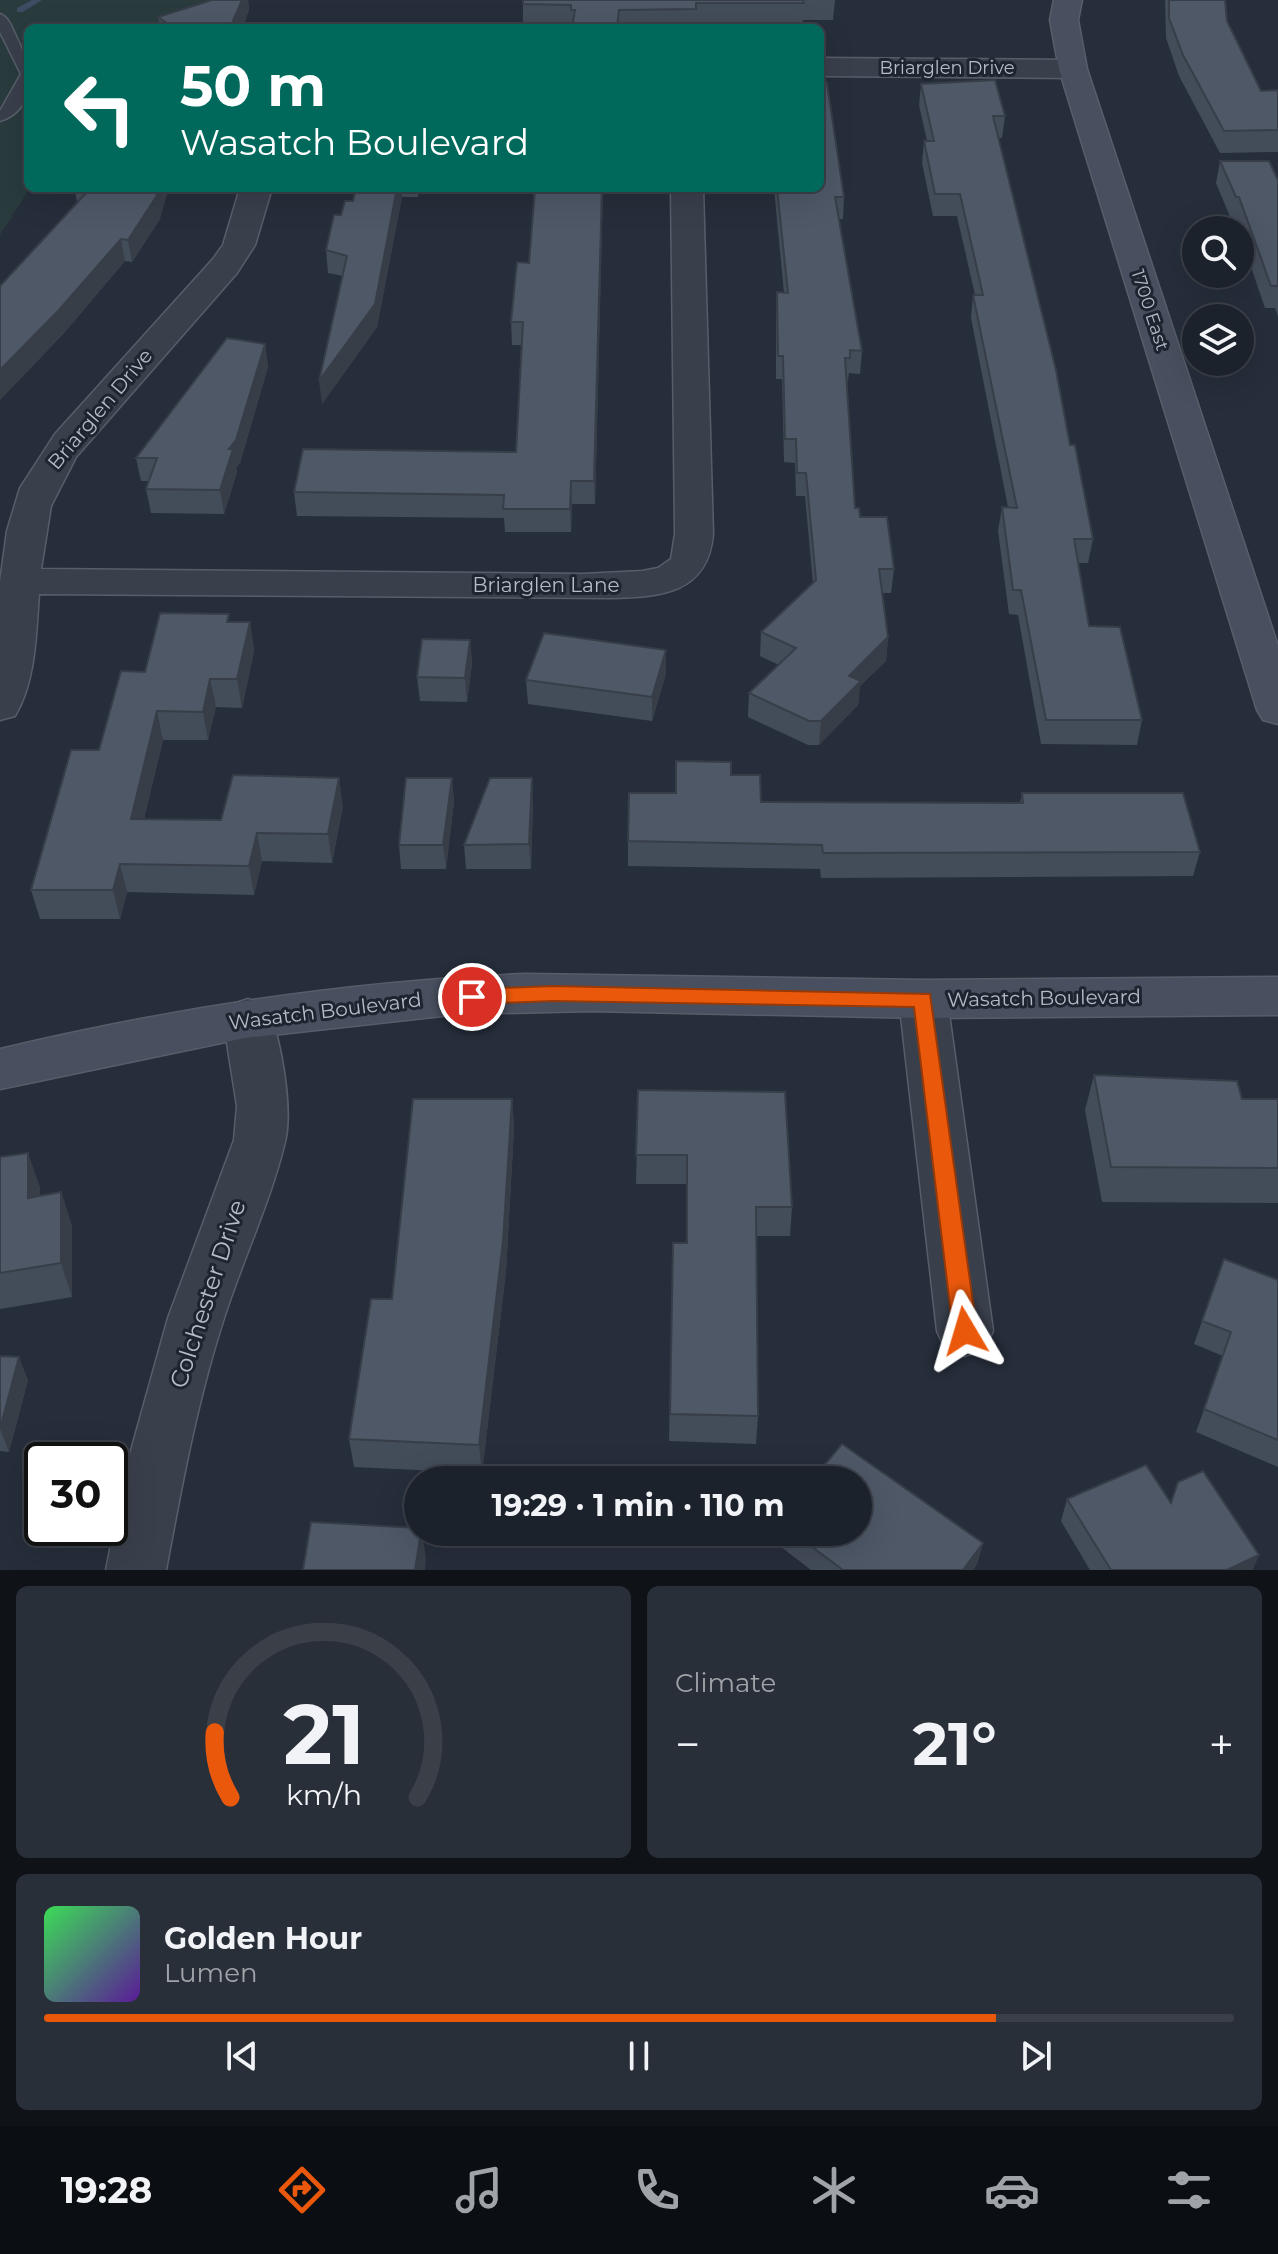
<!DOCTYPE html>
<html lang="en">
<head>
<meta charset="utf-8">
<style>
  :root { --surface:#1c222c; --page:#292f38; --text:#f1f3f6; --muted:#a0a4a9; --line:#3a3f48; --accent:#ea580c }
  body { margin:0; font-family:Montserrat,sans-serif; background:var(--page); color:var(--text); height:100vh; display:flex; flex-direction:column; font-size:30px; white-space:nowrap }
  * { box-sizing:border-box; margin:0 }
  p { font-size:26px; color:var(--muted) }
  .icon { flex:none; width:44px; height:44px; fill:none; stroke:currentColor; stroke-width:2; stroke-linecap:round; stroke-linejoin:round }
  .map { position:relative; height:1570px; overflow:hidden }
  .panel { display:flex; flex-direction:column; gap:16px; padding:16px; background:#0f1318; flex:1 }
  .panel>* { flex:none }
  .guide { position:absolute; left:24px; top:24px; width:800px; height:168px; border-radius:12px; box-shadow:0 8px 32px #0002,0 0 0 2px var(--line); background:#00695c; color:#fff; overflow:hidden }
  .controls { position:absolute; left:1182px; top:216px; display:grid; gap:16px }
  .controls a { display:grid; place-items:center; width:72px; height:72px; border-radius:50%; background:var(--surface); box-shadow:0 8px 32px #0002,0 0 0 2px var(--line); font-size:40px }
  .speed { position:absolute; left:24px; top:1442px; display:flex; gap:16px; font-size:40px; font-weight:700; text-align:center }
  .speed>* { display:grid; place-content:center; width:104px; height:104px; border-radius:50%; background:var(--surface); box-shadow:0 8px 32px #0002,0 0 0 2px var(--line); line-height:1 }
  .speed .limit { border:4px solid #111; border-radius:12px; background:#fff; color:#111 }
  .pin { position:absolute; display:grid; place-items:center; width:68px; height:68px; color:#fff; margin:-34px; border:4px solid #fff; border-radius:50%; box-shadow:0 2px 8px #0007 }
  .me { position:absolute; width:88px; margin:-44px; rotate:353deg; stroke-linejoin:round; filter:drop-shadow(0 0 6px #0008) }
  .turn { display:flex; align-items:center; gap:28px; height:168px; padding:0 24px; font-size:36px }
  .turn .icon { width:104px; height:104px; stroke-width:2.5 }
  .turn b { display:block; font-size:56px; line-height:68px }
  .big { font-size:60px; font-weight:700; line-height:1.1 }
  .panel .widget { flex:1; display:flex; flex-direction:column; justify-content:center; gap:12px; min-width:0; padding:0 28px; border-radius:12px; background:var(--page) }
  .panel .dial { align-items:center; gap:0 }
  .dial svg { height:208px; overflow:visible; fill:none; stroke:var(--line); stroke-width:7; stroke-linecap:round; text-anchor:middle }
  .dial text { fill:var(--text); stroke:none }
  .song { display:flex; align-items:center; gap:24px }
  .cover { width:96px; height:96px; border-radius:12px; background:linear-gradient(135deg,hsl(130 70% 55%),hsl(270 70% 35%)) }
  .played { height:8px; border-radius:4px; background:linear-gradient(90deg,var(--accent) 80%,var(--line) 80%) }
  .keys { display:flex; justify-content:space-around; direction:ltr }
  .heat { display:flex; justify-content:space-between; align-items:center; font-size:44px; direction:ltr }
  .panel .tiles { flex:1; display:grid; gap:16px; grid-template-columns:1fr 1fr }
  .widget:last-child { grid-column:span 2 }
  .trip { position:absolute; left:404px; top:1466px; width:468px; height:80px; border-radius:40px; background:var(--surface); box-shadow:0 8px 32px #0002,0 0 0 2px var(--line); font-weight:700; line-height:80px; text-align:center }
  .tab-bar { display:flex; height:128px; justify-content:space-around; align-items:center; background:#0b0e12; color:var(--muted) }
  .tab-bar .icon { width:56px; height:56px }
  .tab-bar .on { color:var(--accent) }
  .tab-bar b { font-size:36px; color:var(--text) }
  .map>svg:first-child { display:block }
  .green { fill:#293b3d }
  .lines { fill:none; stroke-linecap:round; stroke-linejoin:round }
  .stream { fill:#3d4b63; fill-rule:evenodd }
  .service-casing { stroke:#575e6a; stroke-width:3 }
  .minor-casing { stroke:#575e6a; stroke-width:3 }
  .secondary-casing { stroke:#575e6a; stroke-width:3 }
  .service { fill:#39404c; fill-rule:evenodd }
  .minor { fill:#39404c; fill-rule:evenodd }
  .secondary { fill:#484f5e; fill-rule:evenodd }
  .wall { fill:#434c59 }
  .shaded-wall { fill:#373e48 }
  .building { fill:#4e5867; stroke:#373e48; stroke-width:2 }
  .route { fill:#ea580c; stroke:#983908; stroke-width:2 }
  .labels { text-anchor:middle; stroke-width:6; stroke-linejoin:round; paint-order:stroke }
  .far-street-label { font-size:18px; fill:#b5bbc7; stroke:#1e2531 }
  .street-label { font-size:20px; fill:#b5bbc7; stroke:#1e2531 }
  .near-street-label { font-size:24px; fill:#b5bbc7; stroke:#1e2531 }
</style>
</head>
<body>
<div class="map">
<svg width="1278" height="1570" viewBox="0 0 1278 1570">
  <rect width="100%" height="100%" fill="#262e3b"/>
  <polygon class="green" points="0,0 245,0 187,12 144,28 28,28 30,188 0,235"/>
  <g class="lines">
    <polygon class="stream" points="32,0 42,0 23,12 17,12 17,8"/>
    <defs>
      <path id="service" d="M0,14C8,17 11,25 15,34C29,61 40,109 0,121V111L21,74L0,32Z"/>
      <g id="minor">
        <polygon points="820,58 1073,60 1083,63 1087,69 1083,75 1073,78 820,76"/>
        <path d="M240,188H272L255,245L237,273L76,457L51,506L41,569L583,574L642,571L658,568L671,559L675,534L671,188H703L713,534C708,594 660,597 610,598L39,594C36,633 36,681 15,716L0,720V582L7,531L20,488L55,434L213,259L223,245Z"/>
        <polygon points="923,980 940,986 947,999 993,1331 985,1348 965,1356 945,1348 937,1331 899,999 906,986"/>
        <path d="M248,999L265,1005C281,1033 293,1109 285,1142C271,1200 244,1257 225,1315C198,1397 182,1484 166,1570H106L127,1465L168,1318L234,1140L237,1106L223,1018L231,1005Z"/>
      </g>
      <g id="secondary">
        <polygon points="1054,0 1082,0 1078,20 1087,69 1278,646 1278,724 1263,720 1257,710 1059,69 1050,20"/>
        <path d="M526,974L923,980L1278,977V1015L923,1018L592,1011L460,1014L245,1038L0,1089V1049C173,1008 348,981 526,974Z"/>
      </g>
    </defs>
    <use href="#service" class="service-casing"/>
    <use href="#minor" class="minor-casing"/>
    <use href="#secondary" class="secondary-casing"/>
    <use href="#service" class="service"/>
    <use href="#minor" class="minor"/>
    <use href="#secondary" class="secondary"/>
  </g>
  <g class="wall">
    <polygon points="212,0 248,0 249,10 242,28 160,28 158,17"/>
    <polygon points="523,0 835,0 833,20 803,20 802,24 696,24 696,28 571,28 571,25 523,25"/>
    <polygon points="1165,0 1225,0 1227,21 1261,91 1278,92 1278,152 1220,153 1179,76 1166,38"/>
    <polygon points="921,84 1005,116 1002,138 999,138 1070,445 1093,539 1088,563 1078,563 1089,626 1142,720 1137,745 1041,744 1018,615 1009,614 998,531 1002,507 1008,507 971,318 973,295 975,295 957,216 933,216 922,163 924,141 927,141 919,105"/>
    <polygon points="1220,161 1278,180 1278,316 1275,308 1265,308 1240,235 1240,230 1238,230 1235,219 1231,219 1216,183"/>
    <polygon points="78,188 160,219 132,262 125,261 64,333 0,400 0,286 77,202 75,191"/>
    <polygon points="356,188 419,188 418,197 402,197 377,327 322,404 343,276 328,273 326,250 353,201"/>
    <polygon points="533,188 603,188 595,504 572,504 571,532 505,532 504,518 297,516 294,492 516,452 521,345 512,345 511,322 529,263 534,195 533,195"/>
    <polygon points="774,188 820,188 844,197 843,219 839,219 862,351 860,374 849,373 848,381 847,381 855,508 894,569 891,593 882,593 888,637 886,661 860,686 858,705 819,745 808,745 748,717 749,693 779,665 760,656 761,632 813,583 805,496 796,496 795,463 784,462 782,379 776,379 776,315 777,292 784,293"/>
    <polygon points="265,344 268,367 240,463 236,468 237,472 224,514 151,513 146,489 149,481 141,481 136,458"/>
    <polygon points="230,622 250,622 254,651 242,708 216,707 208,740 163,740 144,819 221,820 343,806 332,863 262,861 254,895 127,892 120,919 40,919 31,890 99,750 145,672"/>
    <polygon points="470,640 472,664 467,702 420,701 417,677"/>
    <polygon points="666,674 652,721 528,704 526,680"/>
    <polygon points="731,775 761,802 1020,803 1022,793 1200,852 1193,876 821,878 820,869 628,866 628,841"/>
    <polygon points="452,778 454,802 446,869 401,869 399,845"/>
    <polygon points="533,802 531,869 466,869 464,845"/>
    <polygon points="1094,1075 1242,1099 1278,1099 1278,1203 1102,1202 1085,1110"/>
    <polygon points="638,1090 792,1207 790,1236 756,1236 758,1416 756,1444 669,1441 673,1243 686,1243 686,1184 636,1184"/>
    <polygon points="512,1099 514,1129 506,1271 482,1473 354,1467 349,1439"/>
    <polygon points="0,1157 40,1187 39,1196 61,1192 72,1226 72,1297 0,1309"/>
    <polygon points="1224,1259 1278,1280 1278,1467 1196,1432 1223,1356 1194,1344"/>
    <polygon points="0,1356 28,1380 9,1452 0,1451"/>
    <polygon points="1067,1499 1171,1503 1253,1570 1090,1570 1061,1521"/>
    <polygon points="777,1532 858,1532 983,1543 977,1564 973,1570 811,1570 776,1543"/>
  </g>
  <g class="shaded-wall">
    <polygon points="242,0 248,0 249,10 242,28 230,28"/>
    <polygon points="159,188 169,188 160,219 132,262 128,240"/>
    <polygon points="397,188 401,188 402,197 377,327 322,404 319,381"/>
    <polygon points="602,188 603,188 595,504 594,481"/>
    <polygon points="121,239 125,261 64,333 0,400 0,370"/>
    <polygon points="265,344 268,367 240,463 236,468 237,472 224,514 220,490 229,449"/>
    <polygon points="571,481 572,504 571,532 570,509"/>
    <polygon points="250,622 254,651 242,708 237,679"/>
    <polygon points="888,637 886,661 860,686 858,705 819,745 821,721 849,676"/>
    <polygon points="470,640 472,664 467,702 465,678"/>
    <polygon points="666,650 666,674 652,721 652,697"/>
    <polygon points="210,679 216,707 208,740 203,712"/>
    <polygon points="157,711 163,740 137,847 131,819"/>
    <polygon points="339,778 343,806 332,863 328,834"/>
    <polygon points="452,778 454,802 446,869 443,845"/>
    <polygon points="532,778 533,802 531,869 529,844"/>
    <polygon points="257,833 262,861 254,895 249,866"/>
    <polygon points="120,864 127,892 120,919 113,890"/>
    <polygon points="512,1099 514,1129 506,1271 482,1473 479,1445"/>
    <polygon points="28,1153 40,1187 39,1232 28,1198"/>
    <polygon points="61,1192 72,1226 72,1297 61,1263"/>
    <polygon points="19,1357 28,1380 9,1452 0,1429"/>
    <polygon points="421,1532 422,1532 426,1559 425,1570 415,1570"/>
    <polygon points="983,1543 977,1564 973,1570 963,1570"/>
    <polygon points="1259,1555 1253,1570 1227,1570"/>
  </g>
  <g class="building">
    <polygon points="212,0 242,0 230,28 174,28 158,17"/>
    <polygon points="523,0 803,0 804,3 696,3 696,9 619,10 617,28 572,28 575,10 571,10 571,5 523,4"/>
    <polygon points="1169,0 1225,0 1227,21 1261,91 1277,90 1278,92 1278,130 1224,131 1183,55 1169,18"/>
    <polygon points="995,80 1005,116 993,116 1056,370 1070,445 1075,445 1093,539 1074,539 1089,626 1120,627 1142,720 1046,720 1021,590 1013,590 1002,507 1017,508 973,295 983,295 960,194 935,194 924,141 934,141 921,84"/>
    <polygon points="820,83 827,83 844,197 835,197 862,351 850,350 850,358 845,358 855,508 859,508 860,517 887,517 894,569 879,569 888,637 849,676 861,681 821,721 809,721 749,693 796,648 761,632 816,580 806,473 797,473 796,439 785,439 783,356 778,356 777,292 788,293 777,188 820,188"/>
    <polygon points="1220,161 1269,161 1278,180 1278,286 1271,286 1239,197 1236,197"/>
    <polygon points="78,188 159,188 156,197 128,240 121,239 59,310 0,370 0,286 87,192 75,191"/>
    <polygon points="356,188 397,188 375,304 319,381 347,256 326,250 334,215 341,215 345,201 353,201"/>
    <polygon points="535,188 602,188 594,481 571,481 570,509 503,509 504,495 294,492 303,449 516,452 523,322 511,322 517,262 529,263"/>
    <polygon points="227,338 265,344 236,440 229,449 233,449 220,490 146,489 157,458 136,458"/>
    <polygon points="160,613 229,614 227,622 250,622 237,679 210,679 203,712 157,711 131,819 221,820 233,775 339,778 328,834 257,833 249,866 120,864 113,890 31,890 71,750 99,750 121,671 145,672"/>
    <polygon points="544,633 666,650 652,697 526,680"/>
    <polygon points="422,639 470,640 465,678 417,677"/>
    <polygon points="676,761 731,762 731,775 760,775 761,802 1023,803 1022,793 1183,793 1200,852 823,853 822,845 628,841 629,793 676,793"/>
    <polygon points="406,778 452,778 443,845 399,845"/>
    <polygon points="490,778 532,778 529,844 464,845"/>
    <polygon points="1094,1075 1237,1081 1242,1099 1278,1099 1278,1168 1111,1167"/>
    <polygon points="638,1090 785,1092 792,1207 756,1207 758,1416 670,1414 673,1243 687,1243 687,1155 636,1155"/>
    <polygon points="413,1099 512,1099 503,1241 479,1445 349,1439 371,1299 392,1299"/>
    <polygon points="28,1153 28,1198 61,1192 61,1263 0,1273 0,1157"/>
    <polygon points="1224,1259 1278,1280 1278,1440 1204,1409 1231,1332 1202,1321"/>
    <polygon points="0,1356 19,1357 0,1429"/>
    <polygon points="842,1444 983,1543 963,1570 843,1570 792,1532 858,1532 858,1480 812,1480"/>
    <polygon points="1146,1465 1171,1503 1178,1482 1203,1471 1259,1555 1227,1570 1111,1570 1067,1499"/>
    <polygon points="311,1522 418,1528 418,1532 421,1532 415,1570 303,1570"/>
  </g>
  <polygon class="route" points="553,986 930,994 977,1331 973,1339 965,1342 957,1339 953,1331 914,1007 553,1001 472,1004 462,997 472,989"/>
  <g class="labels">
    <g class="far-street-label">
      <text x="947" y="74">Briarglen Drive</text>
      <text transform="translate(1150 310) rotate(72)" y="6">1700 East</text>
    </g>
    <g class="street-label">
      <text transform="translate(100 409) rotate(-50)" y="7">Briarglen Drive</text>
      <text x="546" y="592">Briarglen Lane</text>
      <text transform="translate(1044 998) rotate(-1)" y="7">Wasatch Boulevard</text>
      <text transform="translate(325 1011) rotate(-7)" y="7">Wasatch Boulevard</text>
    </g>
    <g class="near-street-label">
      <text transform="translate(208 1294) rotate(-72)" y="8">Colchester Drive</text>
    </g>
  </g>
</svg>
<div class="controls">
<a><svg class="icon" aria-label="search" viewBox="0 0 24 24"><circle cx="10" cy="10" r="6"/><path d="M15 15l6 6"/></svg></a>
<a><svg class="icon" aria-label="layers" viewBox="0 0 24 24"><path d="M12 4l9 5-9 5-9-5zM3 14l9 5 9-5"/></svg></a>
</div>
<div class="speed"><div class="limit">30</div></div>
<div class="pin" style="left:472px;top:997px;background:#d93025"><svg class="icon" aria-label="arrive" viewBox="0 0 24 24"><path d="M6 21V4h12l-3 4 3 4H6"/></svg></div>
<svg class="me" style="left:965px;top:1331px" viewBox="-20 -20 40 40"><path d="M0-17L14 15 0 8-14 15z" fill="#ea580c" stroke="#fff" stroke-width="4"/></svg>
<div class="trip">19:29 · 1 min · 110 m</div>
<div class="guide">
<div class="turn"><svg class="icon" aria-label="left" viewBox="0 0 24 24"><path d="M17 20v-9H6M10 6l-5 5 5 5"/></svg><div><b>50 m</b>Wasatch Boulevard</div></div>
</div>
</div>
<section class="panel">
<div class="tiles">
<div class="widget dial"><svg viewBox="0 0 100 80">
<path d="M14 69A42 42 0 1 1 86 69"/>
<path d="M14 69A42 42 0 0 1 8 44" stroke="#ea580c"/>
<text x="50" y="56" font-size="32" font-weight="700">21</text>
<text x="50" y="72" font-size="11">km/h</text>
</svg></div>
<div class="widget"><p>Climate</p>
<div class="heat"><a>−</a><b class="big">21°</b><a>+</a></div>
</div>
<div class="widget">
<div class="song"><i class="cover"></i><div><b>Golden Hour</b><p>Lumen</p></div></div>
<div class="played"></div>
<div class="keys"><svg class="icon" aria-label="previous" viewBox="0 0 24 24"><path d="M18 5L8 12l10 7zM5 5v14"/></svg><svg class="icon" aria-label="pause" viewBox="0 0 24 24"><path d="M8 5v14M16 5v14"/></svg><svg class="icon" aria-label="next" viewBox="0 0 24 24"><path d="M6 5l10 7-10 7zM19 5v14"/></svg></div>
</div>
</div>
</section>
<nav class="tab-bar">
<b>19:28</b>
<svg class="icon on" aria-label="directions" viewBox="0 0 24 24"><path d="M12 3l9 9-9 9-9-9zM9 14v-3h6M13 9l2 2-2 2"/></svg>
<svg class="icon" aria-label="music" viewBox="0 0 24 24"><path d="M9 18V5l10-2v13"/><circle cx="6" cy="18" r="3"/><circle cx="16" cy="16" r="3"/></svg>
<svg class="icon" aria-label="phone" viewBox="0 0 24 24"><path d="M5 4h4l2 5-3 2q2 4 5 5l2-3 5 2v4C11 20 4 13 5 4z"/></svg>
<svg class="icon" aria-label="climate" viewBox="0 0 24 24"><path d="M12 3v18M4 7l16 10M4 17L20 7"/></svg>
<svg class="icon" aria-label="car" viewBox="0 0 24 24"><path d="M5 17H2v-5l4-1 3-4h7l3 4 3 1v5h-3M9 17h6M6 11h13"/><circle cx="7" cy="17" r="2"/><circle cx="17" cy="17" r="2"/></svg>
<svg class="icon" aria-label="filters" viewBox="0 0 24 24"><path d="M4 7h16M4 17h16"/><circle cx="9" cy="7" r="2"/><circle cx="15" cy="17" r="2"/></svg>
</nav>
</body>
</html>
